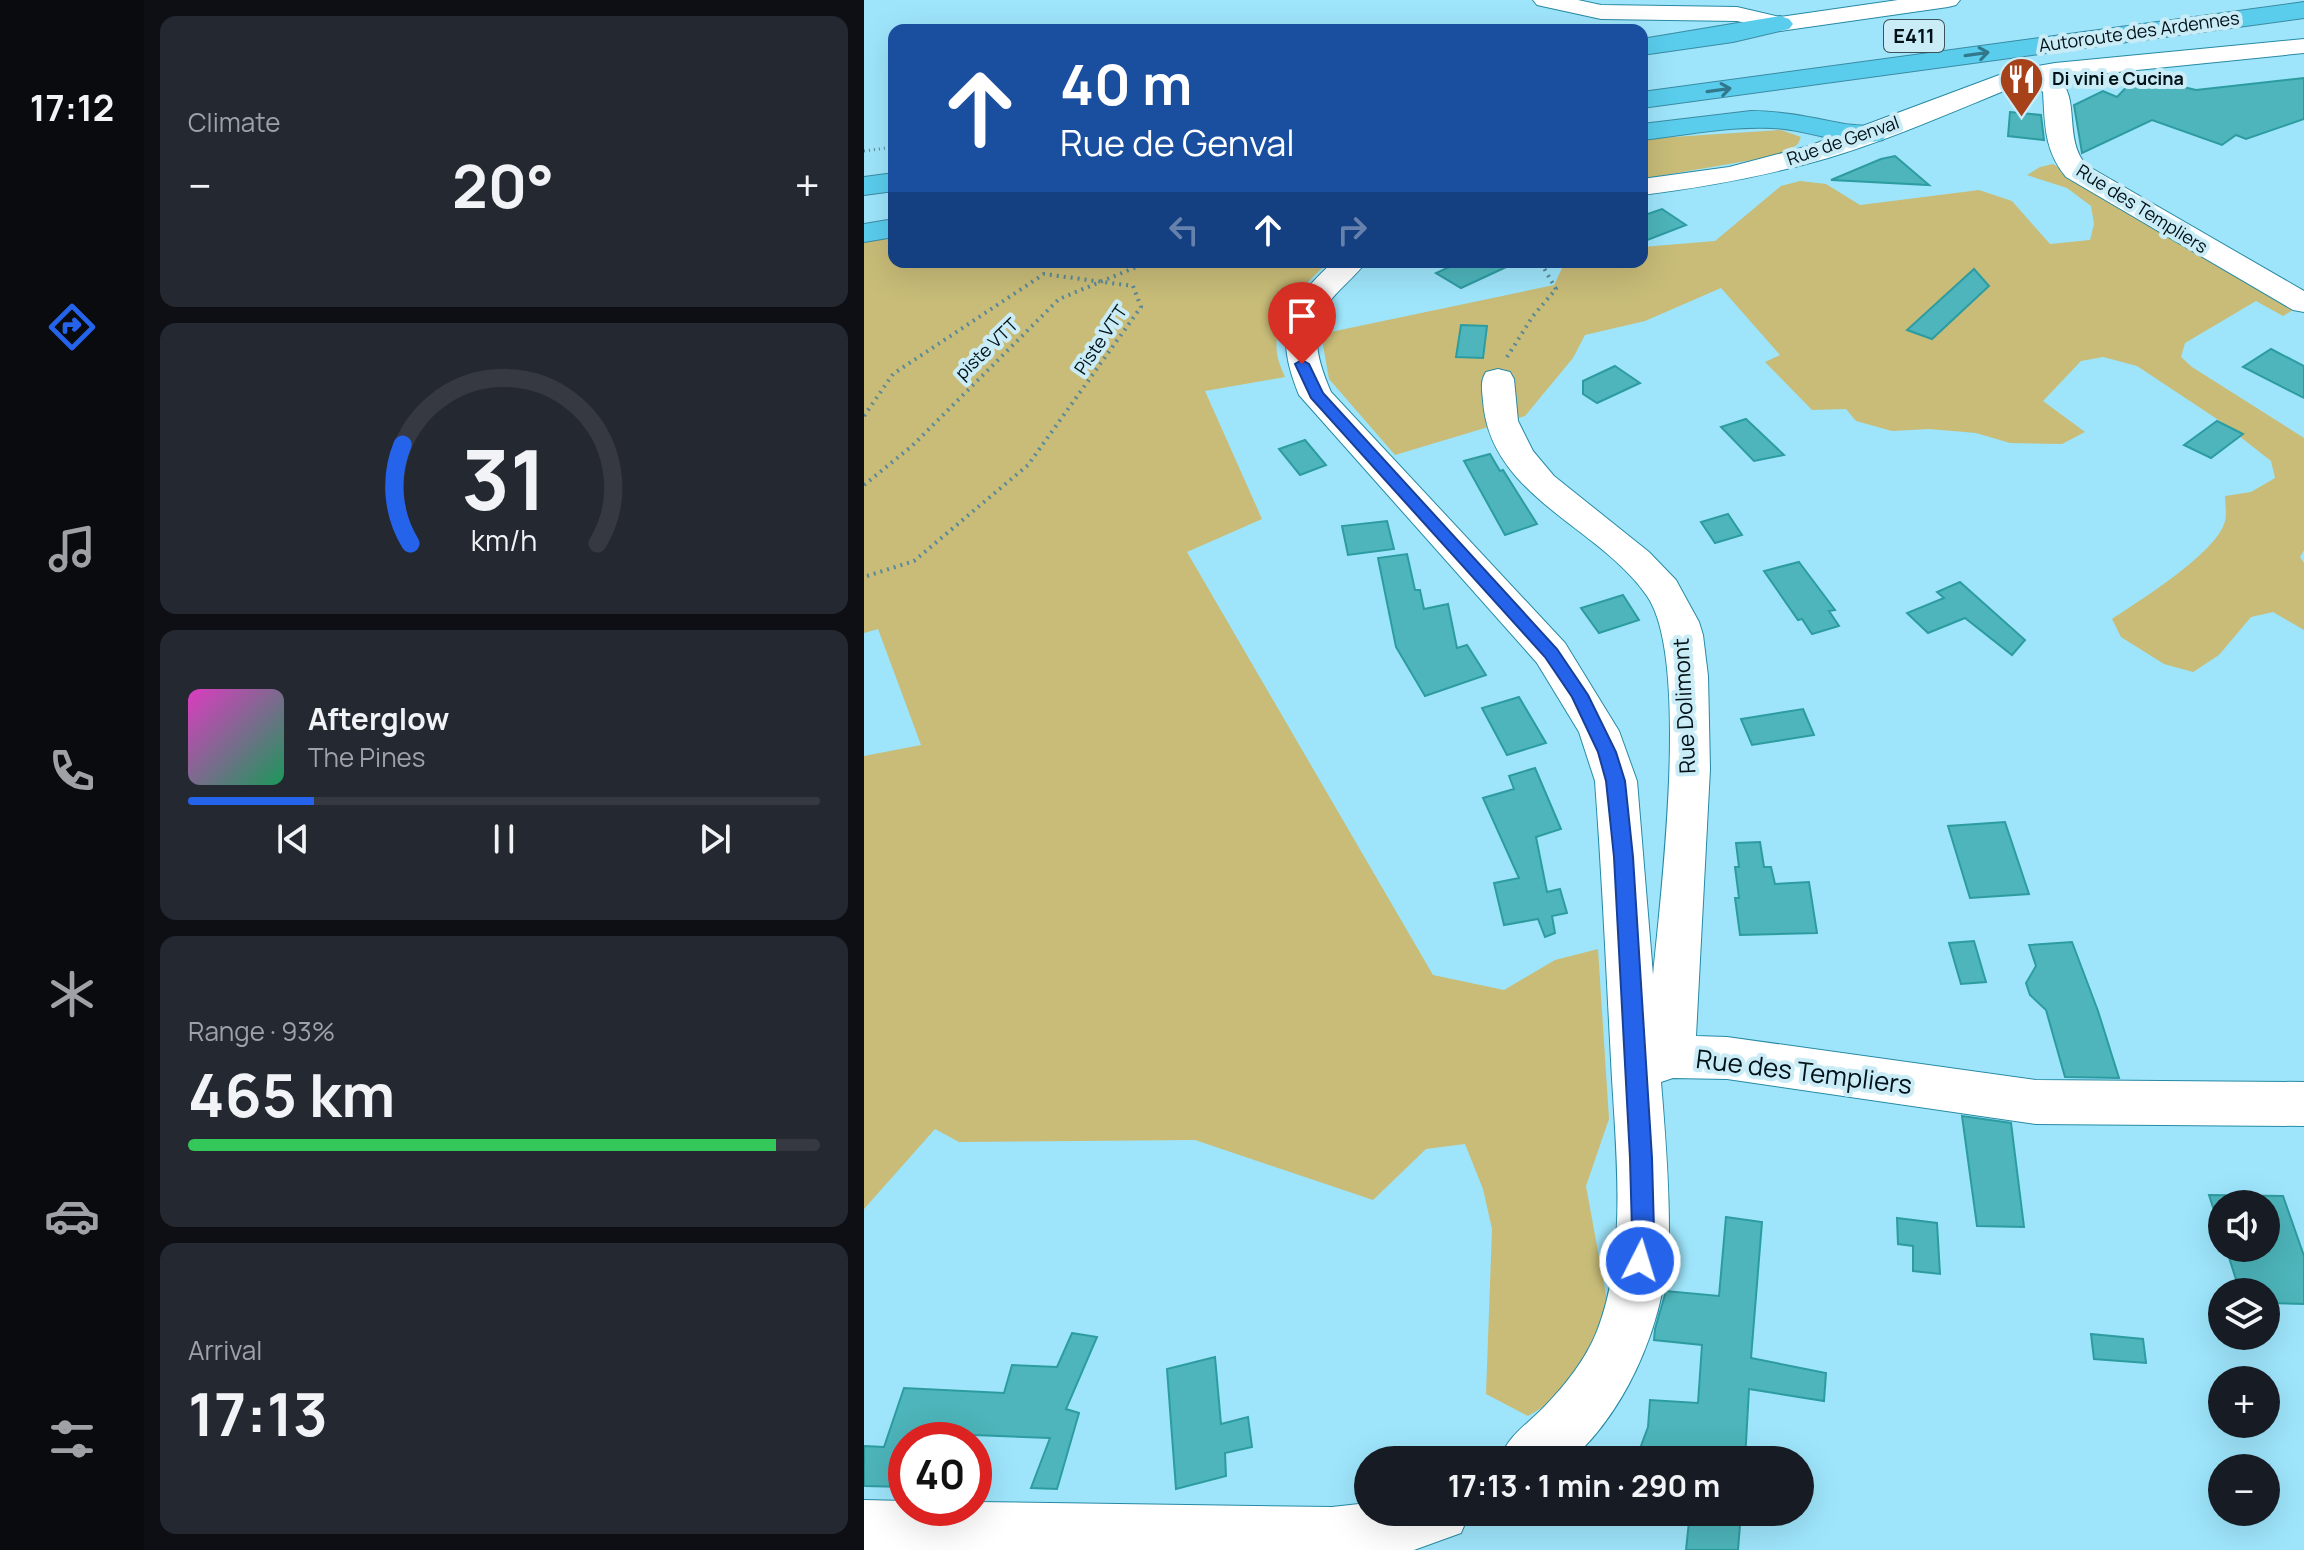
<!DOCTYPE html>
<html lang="en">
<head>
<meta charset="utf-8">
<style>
  :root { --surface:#171b24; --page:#242831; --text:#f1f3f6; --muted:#9ea1a6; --line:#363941; --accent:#2563eb }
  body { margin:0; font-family:Manrope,sans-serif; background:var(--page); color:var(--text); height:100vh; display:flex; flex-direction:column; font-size:30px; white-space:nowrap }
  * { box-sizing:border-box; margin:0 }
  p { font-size:26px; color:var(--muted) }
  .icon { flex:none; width:44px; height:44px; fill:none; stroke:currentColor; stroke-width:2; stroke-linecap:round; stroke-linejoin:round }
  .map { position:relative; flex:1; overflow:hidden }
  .side { display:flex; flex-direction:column; gap:16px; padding:16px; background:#0d0f14; width:720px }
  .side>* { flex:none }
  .guide { position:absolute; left:24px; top:24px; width:760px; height:244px; border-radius:16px; box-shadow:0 8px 32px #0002; background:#1a4fa0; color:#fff; overflow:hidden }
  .controls { position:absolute; left:1344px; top:1190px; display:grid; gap:16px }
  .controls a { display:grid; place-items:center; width:72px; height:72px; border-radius:50%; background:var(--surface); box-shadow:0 8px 32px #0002; font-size:40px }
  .speed { position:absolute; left:24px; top:1422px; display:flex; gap:16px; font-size:40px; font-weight:700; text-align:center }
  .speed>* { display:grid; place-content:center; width:104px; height:104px; border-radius:50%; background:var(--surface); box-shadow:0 8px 32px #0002; line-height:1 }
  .speed .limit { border:12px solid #d22; background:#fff; color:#111 }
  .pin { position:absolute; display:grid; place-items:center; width:68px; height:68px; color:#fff; margin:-82px -34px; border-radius:50% 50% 50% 0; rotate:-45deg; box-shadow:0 0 8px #0007 }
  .pin .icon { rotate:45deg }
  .me { position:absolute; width:88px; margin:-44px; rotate:5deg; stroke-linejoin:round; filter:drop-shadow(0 0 6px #0008) }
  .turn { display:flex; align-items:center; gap:28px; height:168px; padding:0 40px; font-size:36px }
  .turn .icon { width:104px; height:104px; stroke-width:2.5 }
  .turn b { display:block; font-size:56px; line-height:68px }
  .lanes { display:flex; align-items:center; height:76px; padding:0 40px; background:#0003; justify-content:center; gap:40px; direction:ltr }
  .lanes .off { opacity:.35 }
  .big { font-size:60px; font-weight:700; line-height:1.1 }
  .side .card { flex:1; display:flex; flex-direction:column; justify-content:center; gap:12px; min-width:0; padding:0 28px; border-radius:16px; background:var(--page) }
  .side .dial { align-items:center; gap:0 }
  .dial svg { height:208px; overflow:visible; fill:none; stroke:var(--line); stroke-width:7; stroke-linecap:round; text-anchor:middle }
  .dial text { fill:var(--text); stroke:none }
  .song { display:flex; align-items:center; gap:24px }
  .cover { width:96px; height:96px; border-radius:12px; background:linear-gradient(135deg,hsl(310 70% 55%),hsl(150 70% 35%)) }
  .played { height:8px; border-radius:4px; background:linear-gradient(90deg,var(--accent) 20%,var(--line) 20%) }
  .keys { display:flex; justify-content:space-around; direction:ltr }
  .heat { display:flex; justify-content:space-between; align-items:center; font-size:44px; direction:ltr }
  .charge { height:12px; border-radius:6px; background:linear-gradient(90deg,#34c759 93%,var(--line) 0) }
  .trip { position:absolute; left:490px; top:1446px; width:460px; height:80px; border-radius:40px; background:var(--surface); box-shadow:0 8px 32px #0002; font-weight:700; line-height:80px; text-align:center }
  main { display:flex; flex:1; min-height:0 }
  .tab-bar { display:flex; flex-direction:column; width:144px; justify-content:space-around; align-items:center; background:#090b0e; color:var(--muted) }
  .tab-bar .icon { width:56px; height:56px }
  .tab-bar .current { color:var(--accent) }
  .tab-bar b { font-size:36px; color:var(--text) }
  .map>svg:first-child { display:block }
  .green { fill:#c8bc78 }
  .building { fill:#4db5bb; stroke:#2d9ca1; stroke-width:2 }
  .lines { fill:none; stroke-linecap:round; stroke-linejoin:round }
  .minor-casing { stroke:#268aa4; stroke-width:2 }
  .highway-casing { stroke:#3a8ba2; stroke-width:2 }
  .path-far1 { stroke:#5a8999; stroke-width:3; stroke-dasharray:1 4; stroke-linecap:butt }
  .path { stroke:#5a8999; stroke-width:4; stroke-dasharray:2 5; stroke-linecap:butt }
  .minor { fill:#fff; fill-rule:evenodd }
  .highway { fill:#5acded; fill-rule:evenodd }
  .oneway { stroke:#32788d }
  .route { fill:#2563eb; stroke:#184099; stroke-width:2 }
  .labels { text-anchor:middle; stroke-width:8; stroke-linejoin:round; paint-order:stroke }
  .far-street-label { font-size:18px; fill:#001117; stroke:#caecf7 }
  .far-poi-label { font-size:18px; font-weight:bold; fill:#001117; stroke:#caecf7; text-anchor:start }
  .shield { fill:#caecf7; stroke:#3d535a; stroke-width:2 }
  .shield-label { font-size:20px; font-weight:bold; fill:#001117 }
  .street-label { font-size:22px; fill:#001117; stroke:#caecf7 }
  .near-street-label { font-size:26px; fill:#001117; stroke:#caecf7 }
</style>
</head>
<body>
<main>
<nav class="tab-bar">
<b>17:12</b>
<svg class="icon current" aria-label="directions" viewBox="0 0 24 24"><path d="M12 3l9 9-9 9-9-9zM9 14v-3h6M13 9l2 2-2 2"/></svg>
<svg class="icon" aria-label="music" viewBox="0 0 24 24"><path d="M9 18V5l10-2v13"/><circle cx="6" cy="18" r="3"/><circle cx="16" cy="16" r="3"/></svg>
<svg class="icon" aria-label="phone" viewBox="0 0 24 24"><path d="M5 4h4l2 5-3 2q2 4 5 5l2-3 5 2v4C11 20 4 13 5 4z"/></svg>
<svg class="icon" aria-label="climate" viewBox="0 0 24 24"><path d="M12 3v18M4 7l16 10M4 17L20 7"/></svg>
<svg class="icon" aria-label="car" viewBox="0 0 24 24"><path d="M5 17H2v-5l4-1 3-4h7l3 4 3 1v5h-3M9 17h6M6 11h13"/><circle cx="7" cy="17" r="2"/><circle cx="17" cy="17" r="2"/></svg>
<svg class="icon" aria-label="filters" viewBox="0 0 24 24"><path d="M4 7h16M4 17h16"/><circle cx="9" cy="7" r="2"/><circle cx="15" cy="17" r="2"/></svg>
</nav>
<section class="side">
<div class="card"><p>Climate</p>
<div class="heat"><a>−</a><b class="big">20°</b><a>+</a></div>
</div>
<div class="card dial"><svg viewBox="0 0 100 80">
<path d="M14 69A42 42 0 1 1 86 69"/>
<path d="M14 69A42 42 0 0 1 11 31" stroke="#2563eb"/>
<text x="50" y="56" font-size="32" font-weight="700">31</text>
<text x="50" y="72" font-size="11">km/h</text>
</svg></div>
<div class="card">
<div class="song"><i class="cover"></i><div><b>Afterglow</b><p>The Pines</p></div></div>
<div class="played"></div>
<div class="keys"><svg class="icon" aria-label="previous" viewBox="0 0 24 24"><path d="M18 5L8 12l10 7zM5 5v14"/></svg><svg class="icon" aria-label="pause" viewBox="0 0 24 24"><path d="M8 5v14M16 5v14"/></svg><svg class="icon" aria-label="next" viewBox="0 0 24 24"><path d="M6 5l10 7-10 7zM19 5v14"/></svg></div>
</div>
<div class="card"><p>Range · 93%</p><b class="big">465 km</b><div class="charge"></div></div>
<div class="card"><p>Arrival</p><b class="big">17:13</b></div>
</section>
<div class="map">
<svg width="1440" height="1550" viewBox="0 0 1440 1550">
  <rect width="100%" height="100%" fill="#9ee5fb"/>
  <g class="green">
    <polygon points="917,130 937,137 934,144 918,155 778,179 778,139"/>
    <path d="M1189,164L1434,307L1419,316L1392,301L1321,343L1317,357L1328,367L1440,438V550L1436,557L1440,563V630L1409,612L1387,617L1355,655L1329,672L1300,664L1257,637L1248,619C1275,601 1353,553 1361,521C1363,514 1361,504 1361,496L1387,492L1411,478L1407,461L1356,421L1273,366L1239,357L1217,361L1179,401L1221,432L1198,444L1146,443L1112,433L1065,429L1028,431L992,421L982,409L948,410L901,362L916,355L857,288L781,321L721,335L709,358L661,416L531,455L465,379L457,334L690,285L701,262H778V247L851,241L917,186L936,181L962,184L996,205L1115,190L1148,201L1186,244L1226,240L1230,224L1227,206L1203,188L1163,175L1176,167Z"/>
    <path d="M30,237V262H465C440,284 408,317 413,353C414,361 418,370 421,377L341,391L398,519L323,552L569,975L640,990L691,960L734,949L745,1119L722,1186L744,1306L712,1387L664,1416L622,1394L628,1229L619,1189L601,1144L562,1149L509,1200L331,1140L95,1142L71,1129L0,1209V756L57,745L14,629L0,633V242Z"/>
  </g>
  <g class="building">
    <polygon points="1273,76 1332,90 1440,78 1440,119 1382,139 1372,135 1358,145 1288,120 1218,153 1210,105 1239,91 1253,97"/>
    <polygon points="1146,112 1177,115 1180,140 1144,136"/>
    <polygon points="1031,156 1065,185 967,180 1017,159"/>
    <polygon points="798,209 822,225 778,242 778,216"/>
    <polygon points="596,262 653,262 597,288 572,273"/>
    <polygon points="1110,269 1125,286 1068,339 1043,330"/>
    <polygon points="597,325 623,326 619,358 592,357"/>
    <polygon points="1407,349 1440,366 1440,398 1379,367"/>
    <polygon points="751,366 776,383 733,403 719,394 719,381"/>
    <polygon points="882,419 920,455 890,461 857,427"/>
    <polygon points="1353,421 1379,434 1347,458 1320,445"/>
    <polygon points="441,440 462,465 436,475 415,449"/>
    <polygon points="626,454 636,471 639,470 673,524 641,535 600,461"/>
    <polygon points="864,514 878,535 851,543 837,522"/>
    <polygon points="523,521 530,549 484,555 478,526"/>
    <polygon points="543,554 551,590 556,590 560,609 584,604 593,648 603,645 622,675 561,696 532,647 514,558"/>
    <polygon points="935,562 971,610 965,611 975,626 948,634 938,619 934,620 900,571"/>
    <polygon points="1096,582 1161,640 1148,655 1101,618 1064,633 1043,613 1080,598 1073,592"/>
    <polygon points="759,595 775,620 735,633 717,608"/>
    <polygon points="655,697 682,743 643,755 618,708"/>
    <polygon points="939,709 950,735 888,745 877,719"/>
    <polygon points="671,768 697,829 672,837 683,892 696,889 703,913 688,916 691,933 681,937 674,919 640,925 630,883 655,878 619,798 650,789 645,776"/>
    <polygon points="1141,822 1165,894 1106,898 1084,826"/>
    <polygon points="896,842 900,867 907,867 911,884 945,882 953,933 876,935 871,898 875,898 871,867 875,867 872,843"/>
    <polygon points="1110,941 1122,982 1097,984 1085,943"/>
    <polygon points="1208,942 1234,1011 1255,1078 1201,1077 1182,1010 1166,995 1162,983 1172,966 1165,945"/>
    <polygon points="1098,1116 1147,1123 1160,1227 1113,1226"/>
    <polygon points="1345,1195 1419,1196 1440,1256 1440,1304 1402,1303 1402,1292 1376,1292 1362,1248 1402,1248 1402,1204 1358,1204 1358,1235"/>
    <polygon points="862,1217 898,1222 887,1358 962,1373 960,1401 885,1389 881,1460 820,1460 774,1454 784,1427 786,1400 834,1403 838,1345 790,1340 791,1329 802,1291 855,1296"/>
    <polygon points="1033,1218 1073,1223 1076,1274 1049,1271 1049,1246 1034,1244"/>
    <polygon points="208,1333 233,1337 202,1409 215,1413 193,1489 167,1488 186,1438 83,1434 81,1440 42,1440 42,1487 0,1486 0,1446 20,1447 40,1388 140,1393 148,1365 193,1367"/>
    <polygon points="1227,1334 1279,1339 1282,1363 1230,1359"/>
    <polygon points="351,1357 357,1424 384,1417 388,1447 361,1453 362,1476 312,1489 303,1369"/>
    <polygon points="826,1512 877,1512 874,1550 822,1550"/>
  </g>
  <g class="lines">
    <defs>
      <g id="minor">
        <polygon points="669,0 714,0 737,5 873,7 916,17 1034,0 1096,0 1092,5 1084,7 916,31 873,21 737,19 673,5"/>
        <path d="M1440,39V53L1194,78C1217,98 1199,138 1222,165L1440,291V312L1429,310L1202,177C1180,150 1181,125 1179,92L1168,83L1152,86C1090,111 1028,139 964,158C902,176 841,187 778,195V179L865,167L945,146L1146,71L1191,63Z"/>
        <path d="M469,262H502C493,274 481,284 471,295C443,324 452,358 467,392L701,643L755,731L773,781L789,975C797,893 826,658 783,596C735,526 626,497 619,401C618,390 616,381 622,372L634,369L646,372L650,379L654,421L669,451L690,476L785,552L812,580L835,622L839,635L844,676L846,769L832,1036L863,1037L1172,1080L1440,1082V1126L1172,1124L863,1079L809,1078L797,1082C801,1130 805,1180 805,1229C805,1311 768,1405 707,1460H635C646,1433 662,1426 681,1406C702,1384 722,1359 733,1331C765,1249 751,1146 747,1060C742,967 738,874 731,781L715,732L673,663L435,395C410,334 421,306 469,262Z"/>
        <polygon points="0,1500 42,1501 42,1508 110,1508 110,1502 468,1507 504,1503 504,1512 606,1512 597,1533 550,1550 0,1550"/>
      </g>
      <g id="highway">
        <polygon points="1440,2 1440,18 778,108 778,92"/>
        <polygon points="916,16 925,19 929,24 925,29 869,42 778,55 778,39"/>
        <path d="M887,111C920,111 949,118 981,124C994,126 1006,125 1019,128L1023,134L1019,140C982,149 945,129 908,128C865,126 821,135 778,140V124Z"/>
        <polygon points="30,173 30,191 0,195 0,177"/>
        <polygon points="30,219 30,237 0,242 0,224"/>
      </g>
    </defs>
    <use href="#minor" class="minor-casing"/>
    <use href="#highway" class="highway-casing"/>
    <g class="path-far1">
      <polyline points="0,151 30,147"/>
      <polyline points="676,262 678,265"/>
      <polyline points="277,265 284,262"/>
    </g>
    <g class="path">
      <polyline points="643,357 669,316 692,289 677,263"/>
      <polyline points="0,416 29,374 180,274 269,286 277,307 164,465 50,561 0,577"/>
      <polyline points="0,485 48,446 195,299 282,263"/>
    </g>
    <use href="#minor" class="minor"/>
    <use href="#highway" class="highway"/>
  </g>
  <defs><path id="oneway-shaft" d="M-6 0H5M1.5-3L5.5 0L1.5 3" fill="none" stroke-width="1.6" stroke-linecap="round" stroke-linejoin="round" transform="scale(2)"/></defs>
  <g class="oneway">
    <use href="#oneway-shaft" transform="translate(1113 54) rotate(-8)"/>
    <use href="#oneway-shaft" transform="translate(855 90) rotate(-8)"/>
  </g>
  <polygon class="route" points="438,360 445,364 459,393 693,649 724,695 752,752 761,781 769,857 788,1158 790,1231 784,1269 776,1272 767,1269 764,1261 768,1231 766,1158 750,857 742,781 734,752 708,697 681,657 447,398 431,364"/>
  <defs>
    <symbol id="restaurant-pin" viewBox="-11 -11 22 30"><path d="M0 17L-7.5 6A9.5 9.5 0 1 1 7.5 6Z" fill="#a74119" stroke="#caecf7"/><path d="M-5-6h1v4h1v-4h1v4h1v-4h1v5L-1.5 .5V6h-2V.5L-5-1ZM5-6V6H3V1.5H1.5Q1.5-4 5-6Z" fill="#fff"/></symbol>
  </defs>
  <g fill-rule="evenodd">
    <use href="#restaurant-pin" x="1132" y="54" width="51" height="69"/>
  </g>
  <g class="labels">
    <g class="far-street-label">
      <text transform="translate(1275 32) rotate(-8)" y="6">Autoroute des Ardennes</text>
      <text transform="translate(979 141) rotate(-19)" y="6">Rue de Genval</text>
      <text transform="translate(1278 209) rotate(32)" y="6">Rue des Templiers</text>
      <text transform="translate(237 340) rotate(-56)" y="6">Piste VTT</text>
      <text transform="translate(123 349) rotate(-44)" y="6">piste VTT</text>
    </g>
    <g class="far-poi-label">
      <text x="1188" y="85">Di vini e Cucina</text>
    </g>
    <rect class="shield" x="1020" y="20" width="60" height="32" rx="6"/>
    <g class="shield-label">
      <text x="1050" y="43">E411</text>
    </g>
    <g class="street-label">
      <text transform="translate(820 706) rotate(-93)" y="8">Rue Dolimont</text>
    </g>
    <g class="near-street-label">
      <text transform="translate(940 1072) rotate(7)" y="9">Rue des Templiers</text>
    </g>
  </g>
</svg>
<div class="controls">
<a><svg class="icon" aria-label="sound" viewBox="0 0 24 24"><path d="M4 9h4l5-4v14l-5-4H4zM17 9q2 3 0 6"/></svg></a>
<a><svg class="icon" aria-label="layers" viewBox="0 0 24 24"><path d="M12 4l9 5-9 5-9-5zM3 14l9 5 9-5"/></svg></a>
<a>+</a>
<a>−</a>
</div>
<div class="speed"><div class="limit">40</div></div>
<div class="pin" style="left:438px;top:364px;background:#d93025"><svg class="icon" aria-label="arrive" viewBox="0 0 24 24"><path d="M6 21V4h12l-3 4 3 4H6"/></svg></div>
<svg class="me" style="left:776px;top:1261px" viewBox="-20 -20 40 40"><circle r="17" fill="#2563eb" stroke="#fff" stroke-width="3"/><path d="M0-11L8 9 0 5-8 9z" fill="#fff"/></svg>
<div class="trip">17:13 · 1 min · 290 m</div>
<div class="guide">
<div class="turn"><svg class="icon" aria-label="ahead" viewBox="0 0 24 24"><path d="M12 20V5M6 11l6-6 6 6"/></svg><div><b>40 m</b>Rue de Genval</div></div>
<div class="lanes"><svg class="icon off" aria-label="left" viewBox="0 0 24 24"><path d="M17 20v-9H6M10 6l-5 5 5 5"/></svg><svg class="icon" aria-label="ahead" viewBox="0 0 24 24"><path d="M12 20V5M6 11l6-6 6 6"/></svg><svg class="icon off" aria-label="right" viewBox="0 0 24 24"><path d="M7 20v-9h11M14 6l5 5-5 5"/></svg></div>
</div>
</div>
</main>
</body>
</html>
